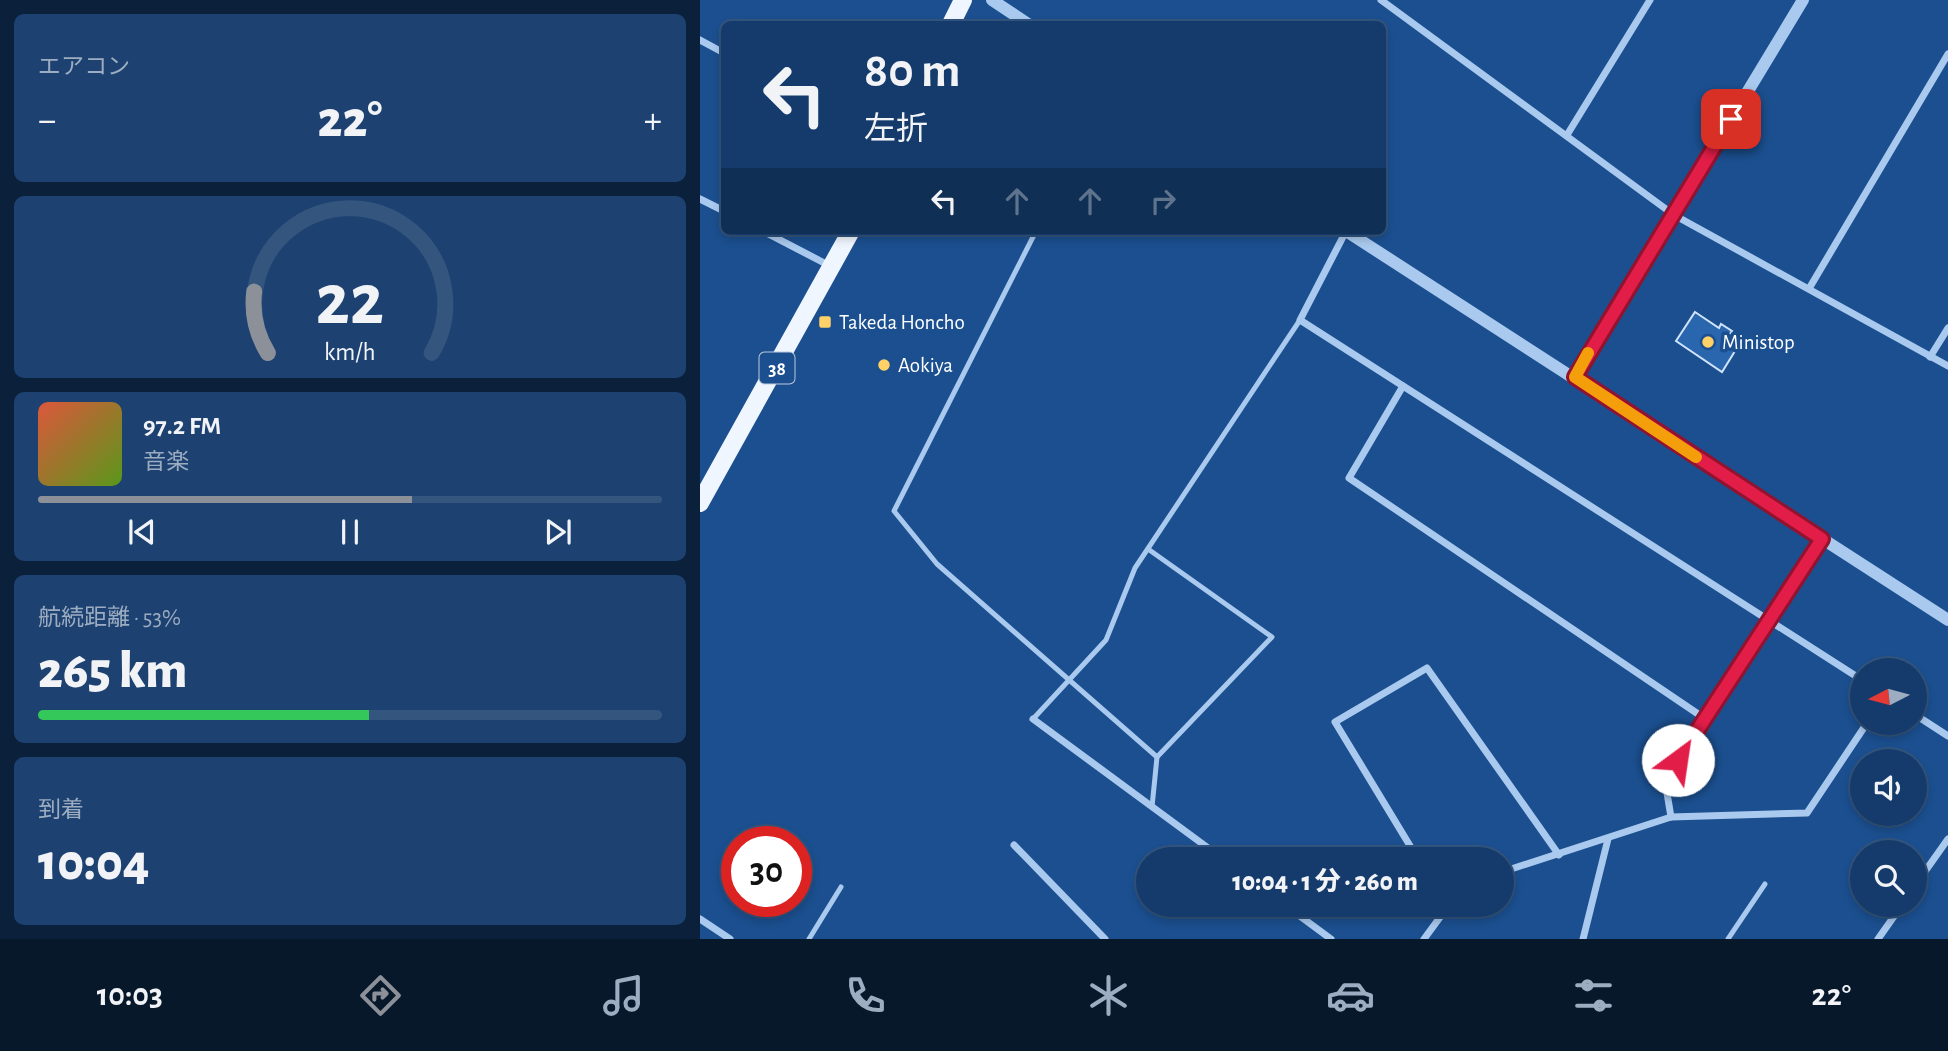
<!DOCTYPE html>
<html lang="ja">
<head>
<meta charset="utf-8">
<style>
  :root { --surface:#143b6b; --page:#1d4271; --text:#f1f3f6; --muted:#9dadc1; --line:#33557e; --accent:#8c9099 }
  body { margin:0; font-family:"Alegreya Sans","Noto Sans JP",sans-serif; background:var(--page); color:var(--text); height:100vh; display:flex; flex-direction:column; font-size:26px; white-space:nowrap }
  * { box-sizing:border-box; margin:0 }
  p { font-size:23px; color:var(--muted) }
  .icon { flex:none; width:38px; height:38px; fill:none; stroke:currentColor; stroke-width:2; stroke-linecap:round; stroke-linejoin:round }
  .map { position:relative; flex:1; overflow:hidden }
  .panel { display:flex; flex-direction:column; gap:14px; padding:14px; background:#0b203b; width:700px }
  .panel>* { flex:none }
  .hud { position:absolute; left:21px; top:21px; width:665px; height:214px; border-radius:10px; box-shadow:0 4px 10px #0003,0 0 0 2px var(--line); background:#143b6b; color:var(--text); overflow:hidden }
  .needle { width:46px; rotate:264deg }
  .tools { position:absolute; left:1150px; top:658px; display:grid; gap:14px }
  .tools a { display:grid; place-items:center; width:77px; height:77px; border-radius:50%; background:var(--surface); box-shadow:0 4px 10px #0003,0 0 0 2px var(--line); font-size:35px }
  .speed { position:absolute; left:21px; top:826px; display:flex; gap:14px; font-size:35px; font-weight:700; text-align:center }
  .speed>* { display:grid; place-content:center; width:91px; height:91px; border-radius:50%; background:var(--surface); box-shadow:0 4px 10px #0003,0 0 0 2px var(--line); line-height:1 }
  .speed .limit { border:10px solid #d22; background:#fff; color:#111 }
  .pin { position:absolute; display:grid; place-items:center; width:60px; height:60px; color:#fff; margin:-30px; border-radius:14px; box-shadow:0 4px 10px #0006 }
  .me { position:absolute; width:77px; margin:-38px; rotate:31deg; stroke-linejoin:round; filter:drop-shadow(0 0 5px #0008) }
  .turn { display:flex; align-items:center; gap:24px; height:147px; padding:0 28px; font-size:32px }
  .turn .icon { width:91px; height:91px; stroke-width:2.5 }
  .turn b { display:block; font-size:49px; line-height:60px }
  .lanes { display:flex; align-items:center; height:66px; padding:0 28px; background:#0003; justify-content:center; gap:35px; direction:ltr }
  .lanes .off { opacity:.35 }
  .big { font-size:52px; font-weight:800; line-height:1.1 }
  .panel .card { flex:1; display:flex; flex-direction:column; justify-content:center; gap:10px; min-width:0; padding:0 24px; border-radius:10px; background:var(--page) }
  .panel .dial { align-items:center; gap:0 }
  .dial svg { height:182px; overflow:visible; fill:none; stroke:var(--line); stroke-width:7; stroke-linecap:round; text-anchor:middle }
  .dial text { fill:var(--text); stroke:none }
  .song { display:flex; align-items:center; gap:21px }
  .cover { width:84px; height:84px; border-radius:10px; background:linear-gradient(135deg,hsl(10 70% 55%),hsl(90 70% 35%)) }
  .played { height:7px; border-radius:4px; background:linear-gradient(90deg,var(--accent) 60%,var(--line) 60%) }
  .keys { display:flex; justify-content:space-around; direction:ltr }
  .heat { display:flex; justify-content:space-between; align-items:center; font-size:38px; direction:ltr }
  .charge { height:10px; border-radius:5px; background:linear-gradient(90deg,#34c759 53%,var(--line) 0) }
  .trip { position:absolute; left:436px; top:847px; width:378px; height:70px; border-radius:35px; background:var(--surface); box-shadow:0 4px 10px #0003,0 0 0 2px var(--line); font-weight:800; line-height:70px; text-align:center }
  .menu { display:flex; height:112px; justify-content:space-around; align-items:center; background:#08182b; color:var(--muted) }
  .menu .icon { width:49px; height:49px }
  .menu .active { color:var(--accent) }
  .menu b { font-size:32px; color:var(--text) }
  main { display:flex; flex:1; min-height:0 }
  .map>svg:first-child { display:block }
  .building { fill:#2a66ad; stroke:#cfe3fa; stroke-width:2 }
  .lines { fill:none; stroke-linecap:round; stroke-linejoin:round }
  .service { stroke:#a9c9ee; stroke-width:5 }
  .minor { stroke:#a9c9ee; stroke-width:7 }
  .tertiary { stroke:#a9c9ee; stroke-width:12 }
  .primary { stroke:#f0f6ff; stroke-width:18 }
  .route-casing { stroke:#92132f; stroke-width:18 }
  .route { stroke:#e11d48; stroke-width:12 }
  .slow { stroke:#f59e0b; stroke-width:12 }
  .poi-dot { fill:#ffd166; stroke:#1b4f8f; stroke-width:2.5 }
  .labels { text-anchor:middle; stroke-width:7; stroke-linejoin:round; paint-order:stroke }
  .shield { fill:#1b4f8f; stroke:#bbcadd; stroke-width:2 }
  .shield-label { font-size:19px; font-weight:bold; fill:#fff }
  .poi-label { font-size:21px; fill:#fff; stroke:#1b4f8f; text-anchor:start }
</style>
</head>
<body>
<main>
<section class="panel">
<div class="card"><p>エアコン</p>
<div class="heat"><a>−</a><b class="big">22°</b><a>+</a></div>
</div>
<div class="card dial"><svg viewBox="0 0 100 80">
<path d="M14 69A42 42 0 1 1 86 69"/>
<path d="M14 69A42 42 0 0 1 8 42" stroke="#8c9099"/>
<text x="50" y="56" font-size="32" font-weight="700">22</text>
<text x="50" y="72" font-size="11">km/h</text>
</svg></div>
<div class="card">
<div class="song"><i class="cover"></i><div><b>97.2 FM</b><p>音楽</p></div></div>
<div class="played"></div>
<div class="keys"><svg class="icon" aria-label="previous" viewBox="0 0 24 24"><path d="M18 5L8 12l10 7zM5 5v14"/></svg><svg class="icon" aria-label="pause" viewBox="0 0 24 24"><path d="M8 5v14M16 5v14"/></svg><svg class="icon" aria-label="next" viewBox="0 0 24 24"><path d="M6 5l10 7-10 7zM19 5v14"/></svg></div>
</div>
<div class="card"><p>航続距離 · 53%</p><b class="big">265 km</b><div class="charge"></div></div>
<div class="card"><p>到着</p><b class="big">10:04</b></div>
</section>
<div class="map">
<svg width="1248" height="939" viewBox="0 0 1248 939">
  <rect width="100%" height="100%" fill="#1b4f8f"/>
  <polygon class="building" points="995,312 1019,328 1021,324 1032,331 1029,335 1040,343 1022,372 976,341"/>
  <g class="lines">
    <g class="service">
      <polyline points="336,231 194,511 237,564 457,757"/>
      <polyline points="448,549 572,637 457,757 452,807"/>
      <polyline points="333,719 406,640 435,568 600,320"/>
      <polyline points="109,939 141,887"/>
      <polyline points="1028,939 1065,884"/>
    </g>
    <g class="minor">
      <polyline points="681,0 974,215 1248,366"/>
      <polyline points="0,40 24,53"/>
      <polyline points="867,135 950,0"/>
      <polyline points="0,199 24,211"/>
      <polyline points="63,231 130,266"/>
      <polyline points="646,231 600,320 1162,680"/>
      <polyline points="1110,287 1248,54"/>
      <polyline points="1230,357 1248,328"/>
      <polyline points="703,386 649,478 1004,718"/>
      <polyline points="1214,714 1248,736"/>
      <polyline points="333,719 523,859"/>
      <polyline points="971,817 965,781 1122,539"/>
      <polyline points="314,845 405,939"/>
      <polyline points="718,859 635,722 727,668 859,855"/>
      <polyline points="802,872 971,817 1107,813 1167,723"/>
      <polyline points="1214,887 1248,839"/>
      <polyline points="585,905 631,939"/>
      <polyline points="0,919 30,939"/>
      <polyline points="724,939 749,905"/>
      <polyline points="883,939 908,839"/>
      <polyline points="1178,939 1202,905"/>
    </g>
    <g class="tertiary">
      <polyline points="292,0 328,24"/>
      <polyline points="646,231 1248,620"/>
      <polyline points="875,377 1103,0"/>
    </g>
    <g class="primary">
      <polyline points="251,24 263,0"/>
      <polyline points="0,503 151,231"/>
    </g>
  </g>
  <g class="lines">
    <defs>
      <polyline id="route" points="978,760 1122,539 875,377 1031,119"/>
    </defs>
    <use href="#route" class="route-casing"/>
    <use href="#route" class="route"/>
    <polyline class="slow" points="888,353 875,377 996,457"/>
  </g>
  <g class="poi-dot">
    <rect x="118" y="315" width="14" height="14" rx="3.5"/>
    <circle cx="1008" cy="342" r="7"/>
    <circle cx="184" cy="365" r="7"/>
  </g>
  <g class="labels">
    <rect class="shield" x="59.5" y="352.5" width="35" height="31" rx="5"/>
    <g class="shield-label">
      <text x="77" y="375">38</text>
    </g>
    <g class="poi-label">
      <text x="139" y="329">Takeda Honcho</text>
      <text x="1022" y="349">Ministop</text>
      <text x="198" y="372">Aokiya</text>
    </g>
  </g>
</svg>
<div class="tools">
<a><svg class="needle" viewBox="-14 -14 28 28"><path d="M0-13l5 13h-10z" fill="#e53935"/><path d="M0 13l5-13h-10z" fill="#9dadc1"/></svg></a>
<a><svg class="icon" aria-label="sound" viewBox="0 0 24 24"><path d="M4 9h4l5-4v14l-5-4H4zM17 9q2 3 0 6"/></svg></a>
<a><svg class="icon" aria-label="search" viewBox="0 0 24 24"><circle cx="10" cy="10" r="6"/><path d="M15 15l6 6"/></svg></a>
</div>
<div class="speed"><div class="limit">30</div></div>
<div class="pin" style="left:1031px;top:119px;background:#d93025"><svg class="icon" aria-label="arrive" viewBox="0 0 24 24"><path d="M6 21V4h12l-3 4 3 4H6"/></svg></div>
<svg class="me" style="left:978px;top:760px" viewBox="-20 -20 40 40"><circle r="19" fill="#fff"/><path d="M0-13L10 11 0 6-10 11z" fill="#e11d48"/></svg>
<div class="trip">10:04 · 1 分 · 260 m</div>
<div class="hud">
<div class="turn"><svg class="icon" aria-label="left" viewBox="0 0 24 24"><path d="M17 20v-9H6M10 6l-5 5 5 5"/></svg><div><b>80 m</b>左折</div></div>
<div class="lanes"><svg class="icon" aria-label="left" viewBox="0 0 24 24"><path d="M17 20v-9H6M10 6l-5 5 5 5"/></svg><svg class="icon off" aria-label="ahead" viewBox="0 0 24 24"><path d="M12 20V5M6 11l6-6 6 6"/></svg><svg class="icon off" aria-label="ahead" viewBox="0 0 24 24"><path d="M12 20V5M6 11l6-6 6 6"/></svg><svg class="icon off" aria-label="right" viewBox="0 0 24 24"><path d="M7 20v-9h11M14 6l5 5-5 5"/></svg></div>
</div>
</div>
</main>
<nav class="menu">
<b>10:03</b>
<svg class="icon active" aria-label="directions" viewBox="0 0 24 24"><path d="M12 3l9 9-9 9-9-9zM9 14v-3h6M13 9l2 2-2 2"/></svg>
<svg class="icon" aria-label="music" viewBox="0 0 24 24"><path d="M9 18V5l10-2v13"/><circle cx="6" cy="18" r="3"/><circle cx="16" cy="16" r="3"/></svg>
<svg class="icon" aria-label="phone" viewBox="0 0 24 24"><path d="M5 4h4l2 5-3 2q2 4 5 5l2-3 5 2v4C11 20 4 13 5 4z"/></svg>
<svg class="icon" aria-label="climate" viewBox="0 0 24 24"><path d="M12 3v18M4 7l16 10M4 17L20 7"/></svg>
<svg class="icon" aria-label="car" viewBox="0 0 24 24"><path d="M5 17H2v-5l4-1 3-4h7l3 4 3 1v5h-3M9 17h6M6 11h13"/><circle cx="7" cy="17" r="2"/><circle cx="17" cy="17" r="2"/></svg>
<svg class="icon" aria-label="filters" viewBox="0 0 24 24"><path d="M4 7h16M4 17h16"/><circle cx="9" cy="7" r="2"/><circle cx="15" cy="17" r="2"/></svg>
<b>22°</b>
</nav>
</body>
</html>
